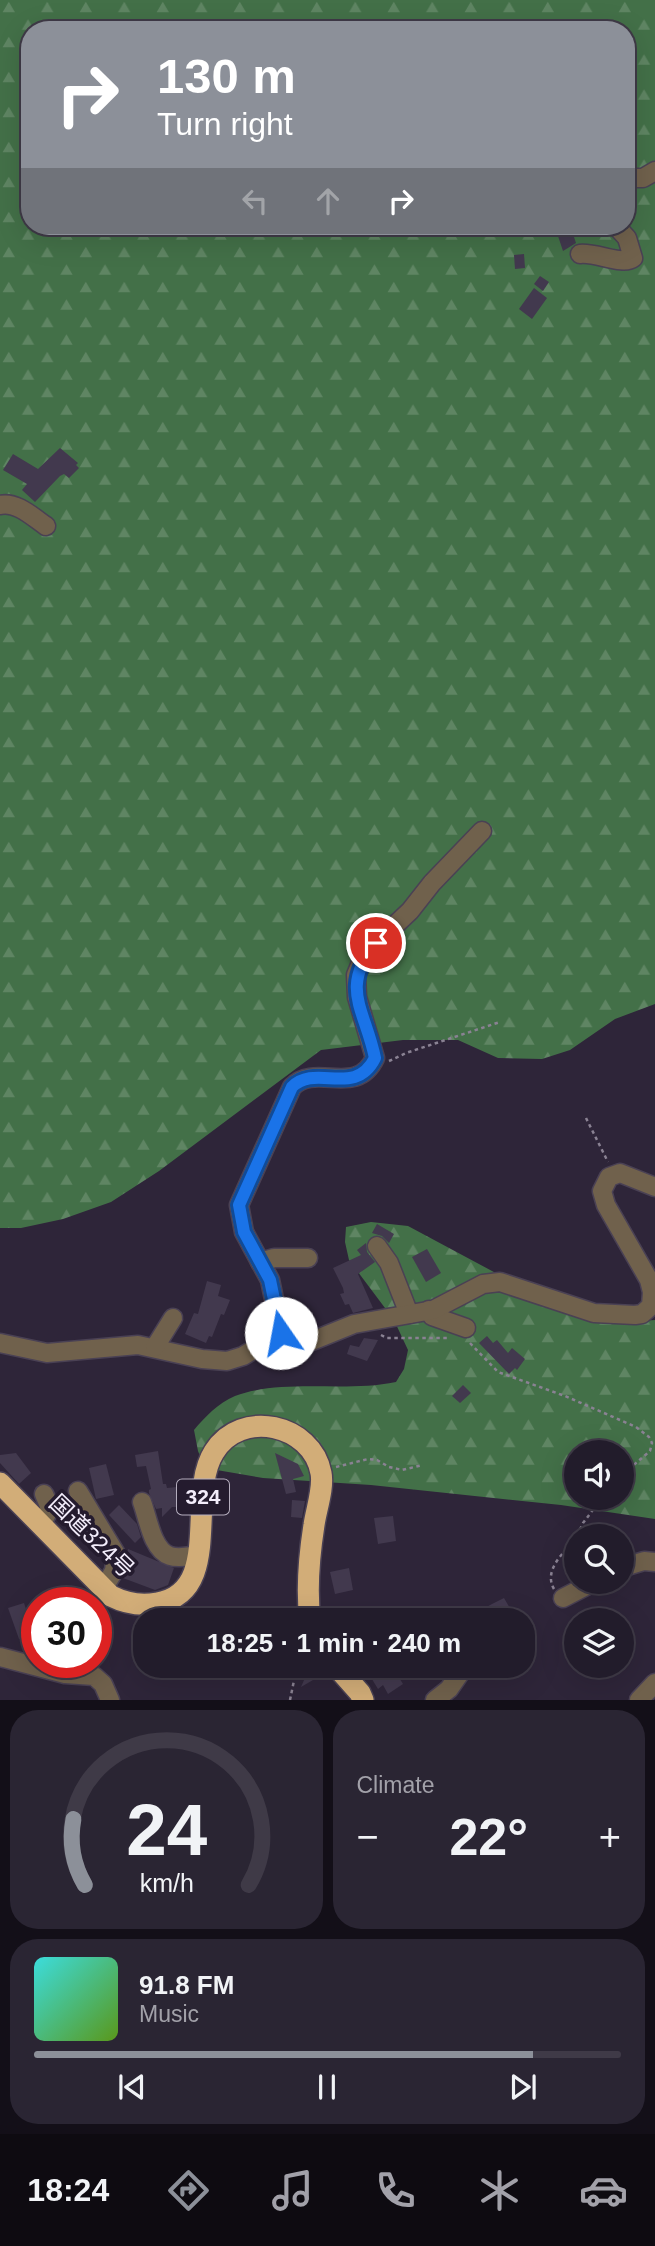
<!DOCTYPE html>
<html lang="en">
<head>
<meta charset="utf-8">
<style>
  :root { --surface:#221c2b; --page:#2a2533; --text:#f1f3f6; --muted:#a2a1a9; --line:#3f3a47; --accent:#8c9099 }
  body { margin:0; font-family:Helvetica,"Noto Sans JP",sans-serif; background:var(--page); color:var(--text); height:100vh; display:flex; flex-direction:column; font-size:26px; white-space:nowrap }
  * { box-sizing:border-box; margin:0 }
  p { font-size:23px; color:var(--muted) }
  .icon { flex:none; width:38px; height:38px; fill:none; stroke:currentColor; stroke-width:2; stroke-linecap:round; stroke-linejoin:round }
  .map { position:relative; height:1700px; overflow:hidden }
  .side { display:flex; flex-direction:column; gap:10px; padding:10px; background:#130f18; flex:1 }
  .side>* { flex:none }
  .hud { position:absolute; left:21px; top:21px; width:614px; height:214px; border-radius:28px; box-shadow:0 7px 28px #0002,0 0 0 2px var(--line); background:#8c9099; color:#fff; overflow:hidden }
  .tools { position:absolute; left:564px; top:1440px; display:grid; gap:14px }
  .tools a { display:grid; place-items:center; width:70px; height:70px; border-radius:50%; background:var(--surface); box-shadow:0 7px 28px #0002,0 0 0 2px var(--line); font-size:35px }
  .speed { position:absolute; left:21px; top:1587px; display:flex; gap:14px; font-size:35px; font-weight:700; text-align:center }
  .speed>* { display:grid; place-content:center; width:91px; height:91px; border-radius:50%; background:var(--surface); box-shadow:0 7px 28px #0002,0 0 0 2px var(--line); line-height:1 }
  .speed .limit { border:10px solid #d22; background:#fff; color:#111 }
  .pin { position:absolute; display:grid; place-items:center; width:60px; height:60px; color:#fff; margin:-30px; border:4px solid #fff; border-radius:50%; box-shadow:0 2px 7px #0007 }
  .me { position:absolute; width:77px; margin:-38px; rotate:348deg; stroke-linejoin:round; filter:drop-shadow(0 0 5px #0008) }
  .turn { display:flex; align-items:center; gap:24px; height:147px; padding:0 21px; font-size:32px }
  .turn .icon { width:91px; height:91px; stroke-width:2.5 }
  .turn b { display:block; font-size:49px; line-height:60px }
  .lanes { display:flex; align-items:center; height:66px; padding:0 21px; background:#0003; justify-content:center; gap:35px; direction:ltr }
  .lanes .off { opacity:.35 }
  .big { font-size:52px; font-weight:700; line-height:1.1 }
  .side .tile { flex:1; display:flex; flex-direction:column; justify-content:center; gap:10px; min-width:0; padding:0 24px; border-radius:28px; background:var(--page) }
  .side .dial { align-items:center; gap:0 }
  .dial svg { height:182px; overflow:visible; fill:none; stroke:var(--line); stroke-width:7; stroke-linecap:round; text-anchor:middle }
  .dial text { fill:var(--text); stroke:none }
  .song { display:flex; align-items:center; gap:21px }
  .cover { width:84px; height:84px; border-radius:10px; background:linear-gradient(135deg,hsl(180 70% 55%),hsl(90 70% 35%)) }
  .played { height:7px; border-radius:4px; background:linear-gradient(90deg,var(--accent) 85%,var(--line) 85%) }
  .keys { display:flex; justify-content:space-around; direction:ltr }
  .heat { display:flex; justify-content:space-between; align-items:center; font-size:38px; direction:ltr }
  .side .tiles { flex:1; display:grid; gap:10px; grid-template-columns:1fr 1fr }
  .tile:last-child { grid-column:span 2 }
  .trip { position:absolute; left:133px; top:1608px; width:402px; height:70px; border-radius:28px; background:var(--surface); box-shadow:0 7px 28px #0002,0 0 0 2px var(--line); font-weight:700; line-height:70px; text-align:center }
  .tab-bar { display:flex; height:112px; justify-content:space-around; align-items:center; background:#0e0b11; color:var(--muted) }
  .tab-bar .icon { width:49px; height:49px }
  .tab-bar .on { color:var(--accent) }
  .tab-bar b { font-size:32px; color:var(--text) }
  .map>svg:first-child { display:block }
  .forest { fill:url(#forest-firs); fill-rule:evenodd }
  .building { fill:#42394e }
  .lines { fill:none; stroke-linecap:round; stroke-linejoin:round }
  .minor-casing { stroke:#4a4154; stroke-width:21 }
  .highway-casing { stroke:#4a4154; stroke-width:24 }
  .path { stroke:#8a8293; stroke-width:2.5; stroke-dasharray:3.5 3.5; stroke-linecap:butt }
  .minor { stroke:#70614c; stroke-width:18 }
  .highway { stroke:#d2ad78; stroke-width:21 }
  .route-casing { stroke:#114b97; stroke-width:18 }
  .route { stroke:#1a73e8; stroke-width:12 }
  .labels { text-anchor:middle; stroke-width:7; stroke-linejoin:round; paint-order:stroke }
  .shield { fill:#241b2e; stroke:#b5aebe; stroke-width:2 }
  .shield-label { font-size:21px; font-weight:bold; fill:#f3edfb }
  .street-label { font-size:23px; fill:#f3edfb; stroke:#241b2e }
</style>
</head>
<body>
<div class="map">
<svg width="655" height="1700" viewBox="0 0 655 1700">
  <defs>
    <pattern id="forest-firs" width="22" height="20" patternUnits="userSpaceOnUse" patternTransform="scale(1.75)"><rect width="22" height="20" fill="#437048"/><path d="M5 1l3.5 6h-7zM16 11l3.5 6h-7z" fill="#5f8563"/></pattern>
  </defs>
  <rect width="100%" height="100%" fill="#2e2539"/>
  <g class="forest">
    <path d="M0,0H655V1004L615,1019L570,1050L542,1059L498,1058L458,1040H403L321,1050L159,1171L111,1202L63,1219L21,1228H0ZM30,30H626V226H30Z"/>
    <path d="M371,1222L408,1226L576,1316L614,1323L655,1320V1519L561,1505L371,1485L263,1478L205,1468L198,1451L194,1430C205,1417 218,1403 235,1396C285,1378 344,1393 396,1382L404,1369L408,1350L394,1320L349,1260L345,1242L346,1227ZM576,1452H621V1498H576Z"/>
  </g>
  <g class="building">
    <polygon points="572,231 576,243 563,251 558,236"/>
    <polygon points="524,254 525,268 515,269 514,255"/>
    <polygon points="540,276 549,282 543,291 534,284"/>
    <polygon points="534,288 547,298 532,319 519,309"/>
    <polygon points="60,448 78,463 76,465 79,468 69,478 64,474 60,476 35,502 22,490 27,484 3,470 13,454 38,469"/>
    <polygon points="377,1224 394,1234 389,1243 382,1236 372,1233"/>
    <polygon points="366,1243 367,1252 375,1262 358,1274 373,1308 353,1313 349,1304 345,1305 340,1294 344,1293 343,1288 333,1268 361,1255 357,1250"/>
    <polygon points="427,1249 441,1273 426,1282 412,1257"/>
    <polygon points="207,1281 221,1285 218,1296 230,1300 224,1315 221,1314 212,1337 209,1336 206,1343 185,1334 194,1313 198,1314"/>
    <polygon points="487,1336 493,1343 497,1340 508,1353 512,1348 525,1359 517,1370 515,1368 509,1374 479,1343"/>
    <polygon points="364,1338 378,1340 367,1361 347,1354 350,1345 359,1347"/>
    <polygon points="463,1385 471,1393 460,1403 452,1396"/>
    <polygon points="158,1451 163,1484 166,1484 167,1488 177,1487 179,1507 172,1507 162,1517 162,1508 156,1509 149,1493 149,1490 151,1489 146,1466 137,1467 135,1455"/>
    <polygon points="16,1453 31,1473 19,1484 0,1463 0,1455"/>
    <polygon points="275,1453 298,1464 304,1476 293,1479 296,1492 286,1494"/>
    <polygon points="106,1464 114,1495 96,1499 89,1468"/>
    <polygon points="292,1500 305,1501 302,1518 291,1517"/>
    <polygon points="119,1505 137,1524 141,1537 135,1543 109,1515"/>
    <polygon points="393,1516 396,1541 378,1544 374,1518"/>
    <polygon points="79,1518 89,1531 80,1539 69,1527"/>
    <polygon points="128,1549 174,1568 168,1585 155,1590 123,1578"/>
    <polygon points="349,1568 353,1590 335,1594 330,1572"/>
    <polygon points="504,1598 517,1620 463,1620 492,1604"/>
    <polygon points="24,1603 34,1634 19,1639 8,1608"/>
    <polygon points="315,1666 319,1666 325,1673 301,1687 308,1671"/>
    <polygon points="364,1666 392,1666 403,1684 388,1694 383,1685 378,1689"/>
  </g>
  <g class="lines">
    <defs>
      <g id="minor">
        <polyline points="626,178 643,178 655,171"/>
        <path d="M580,254C596,252 623,266 633,258L627,238L616,226"/>
        <path d="M0,505C16,501 33,517 46,526"/>
        <polyline points="377,1246 389,1263 409,1314"/>
        <polyline points="260,1262 274,1258 308,1258"/>
        <polyline points="429,1310 432,1316 466,1328"/>
        <path d="M281,1333L270,1280L244,1232L239,1205L292,1087C316,1062 356,1098 375,1058L357,997L356,975L363,958L376,943L410,911L432,883L482,831"/>
        <polyline points="0,1343 47,1353 138,1345 202,1359 227,1361 243,1356 281,1333 312,1341 354,1324 433,1310 483,1284 500,1282 594,1313 635,1315 642,1314 651,1306 652,1292 649,1280 606,1205 602,1191 609,1177 620,1173 655,1187"/>
        <polyline points="155,1347 173,1318"/>
        <polyline points="78,1491 116,1554 114,1571 103,1589"/>
        <path d="M142,1502C148,1518 152,1550 170,1556C179,1559 190,1556 199,1555"/>
        <polyline points="41,1525 50,1508 44,1494"/>
        <polyline points="621,1568 644,1561 655,1562"/>
        <polyline points="563,1598 594,1582"/>
        <polyline points="0,1657 65,1674 94,1676 103,1684 110,1700"/>
        <polyline points="435,1700 449,1689 465,1666"/>
        <polyline points="639,1700 655,1683"/>
      </g>
      <g id="highway">
        <path d="M0,1483L111,1596C125,1603 141,1606 157,1603C224,1592 186,1496 214,1452C241,1408 312,1424 321,1473C324,1488 316,1510 314,1525C309,1557 306,1588 310,1620"/>
        <polyline points="336,1666 360,1693 363,1700"/>
      </g>
    </defs>
    <use href="#minor" class="minor-casing"/>
    <use href="#highway" class="highway-casing"/>
    <g class="path">
      <polyline points="389,1061 406,1053 500,1022"/>
      <polyline points="586,1118 608,1162"/>
      <polyline points="381,1335 387,1338 447,1338"/>
      <polyline points="470,1343 498,1372 565,1396 636,1427 649,1437 652,1443 650,1451 621,1476"/>
      <polyline points="336,1467 368,1459 377,1460 389,1467 402,1470 423,1465"/>
      <polyline points="577,1536 583,1523 602,1498"/>
      <path d="M554,1589C543,1570 564,1552 576,1539"/>
      <polyline points="290,1700 297,1666"/>
    </g>
    <use href="#minor" class="minor"/>
    <use href="#highway" class="highway"/>
  </g>
  <g class="lines">
    <defs>
      <path id="route" d="M281,1333L270,1280L244,1232L239,1205L292,1087C316,1063 355,1098 375,1058C365,1009 339,988 376,943"/>
    </defs>
    <use href="#route" class="route-casing"/>
    <use href="#route" class="route"/>
  </g>
  <g class="labels">
    <rect class="shield" x="177" y="1479.5" width="52" height="35" rx="5"/>
    <g class="shield-label">
      <text x="203" y="1504">324</text>
    </g>
    <g class="street-label">
      <text transform="translate(92 1536) rotate(44)" y="8">国道324号</text>
    </g>
  </g>
</svg>
<div class="tools">
<a><svg class="icon" aria-label="sound" viewBox="0 0 24 24"><path d="M4 9h4l5-4v14l-5-4H4zM17 9q2 3 0 6"/></svg></a>
<a><svg class="icon" aria-label="search" viewBox="0 0 24 24"><circle cx="10" cy="10" r="6"/><path d="M15 15l6 6"/></svg></a>
<a><svg class="icon" aria-label="layers" viewBox="0 0 24 24"><path d="M12 4l9 5-9 5-9-5zM3 14l9 5 9-5"/></svg></a>
</div>
<div class="speed"><div class="limit">30</div></div>
<div class="pin" style="left:376px;top:943px;background:#d93025"><svg class="icon" aria-label="arrive" viewBox="0 0 24 24"><path d="M6 21V4h12l-3 4 3 4H6"/></svg></div>
<svg class="me" style="left:281px;top:1333px" viewBox="-20 -20 40 40"><circle r="19" fill="#fff"/><path d="M0-13L10 11 0 6-10 11z" fill="#1a73e8"/></svg>
<div class="trip">18:25 · 1 min · 240 m</div>
<div class="hud">
<div class="turn"><svg class="icon" aria-label="right" viewBox="0 0 24 24"><path d="M7 20v-9h11M14 6l5 5-5 5"/></svg><div><b>130 m</b>Turn right</div></div>
<div class="lanes"><svg class="icon off" aria-label="left" viewBox="0 0 24 24"><path d="M17 20v-9H6M10 6l-5 5 5 5"/></svg><svg class="icon off" aria-label="ahead" viewBox="0 0 24 24"><path d="M12 20V5M6 11l6-6 6 6"/></svg><svg class="icon" aria-label="right" viewBox="0 0 24 24"><path d="M7 20v-9h11M14 6l5 5-5 5"/></svg></div>
</div>
</div>
<section class="side">
<div class="tiles">
<div class="tile dial"><svg viewBox="0 0 100 80">
<path d="M14 69A42 42 0 1 1 86 69"/>
<path d="M14 69A42 42 0 0 1 9 40" stroke="#8c9099"/>
<text x="50" y="56" font-size="32" font-weight="700">24</text>
<text x="50" y="72" font-size="11">km/h</text>
</svg></div>
<div class="tile"><p>Climate</p>
<div class="heat"><a>−</a><b class="big">22°</b><a>+</a></div>
</div>
<div class="tile">
<div class="song"><i class="cover"></i><div><b>91.8 FM</b><p>Music</p></div></div>
<div class="played"></div>
<div class="keys"><svg class="icon" aria-label="previous" viewBox="0 0 24 24"><path d="M18 5L8 12l10 7zM5 5v14"/></svg><svg class="icon" aria-label="pause" viewBox="0 0 24 24"><path d="M8 5v14M16 5v14"/></svg><svg class="icon" aria-label="next" viewBox="0 0 24 24"><path d="M6 5l10 7-10 7zM19 5v14"/></svg></div>
</div>
</div>
</section>
<nav class="tab-bar">
<b>18:24</b>
<svg class="icon on" aria-label="directions" viewBox="0 0 24 24"><path d="M12 3l9 9-9 9-9-9zM9 14v-3h6M13 9l2 2-2 2"/></svg>
<svg class="icon" aria-label="music" viewBox="0 0 24 24"><path d="M9 18V5l10-2v13"/><circle cx="6" cy="18" r="3"/><circle cx="16" cy="16" r="3"/></svg>
<svg class="icon" aria-label="phone" viewBox="0 0 24 24"><path d="M5 4h4l2 5-3 2q2 4 5 5l2-3 5 2v4C11 20 4 13 5 4z"/></svg>
<svg class="icon" aria-label="climate" viewBox="0 0 24 24"><path d="M12 3v18M4 7l16 10M4 17L20 7"/></svg>
<svg class="icon" aria-label="car" viewBox="0 0 24 24"><path d="M5 17H2v-5l4-1 3-4h7l3 4 3 1v5h-3M9 17h6M6 11h13"/><circle cx="7" cy="17" r="2"/><circle cx="17" cy="17" r="2"/></svg>
</nav>
</body>
</html>
